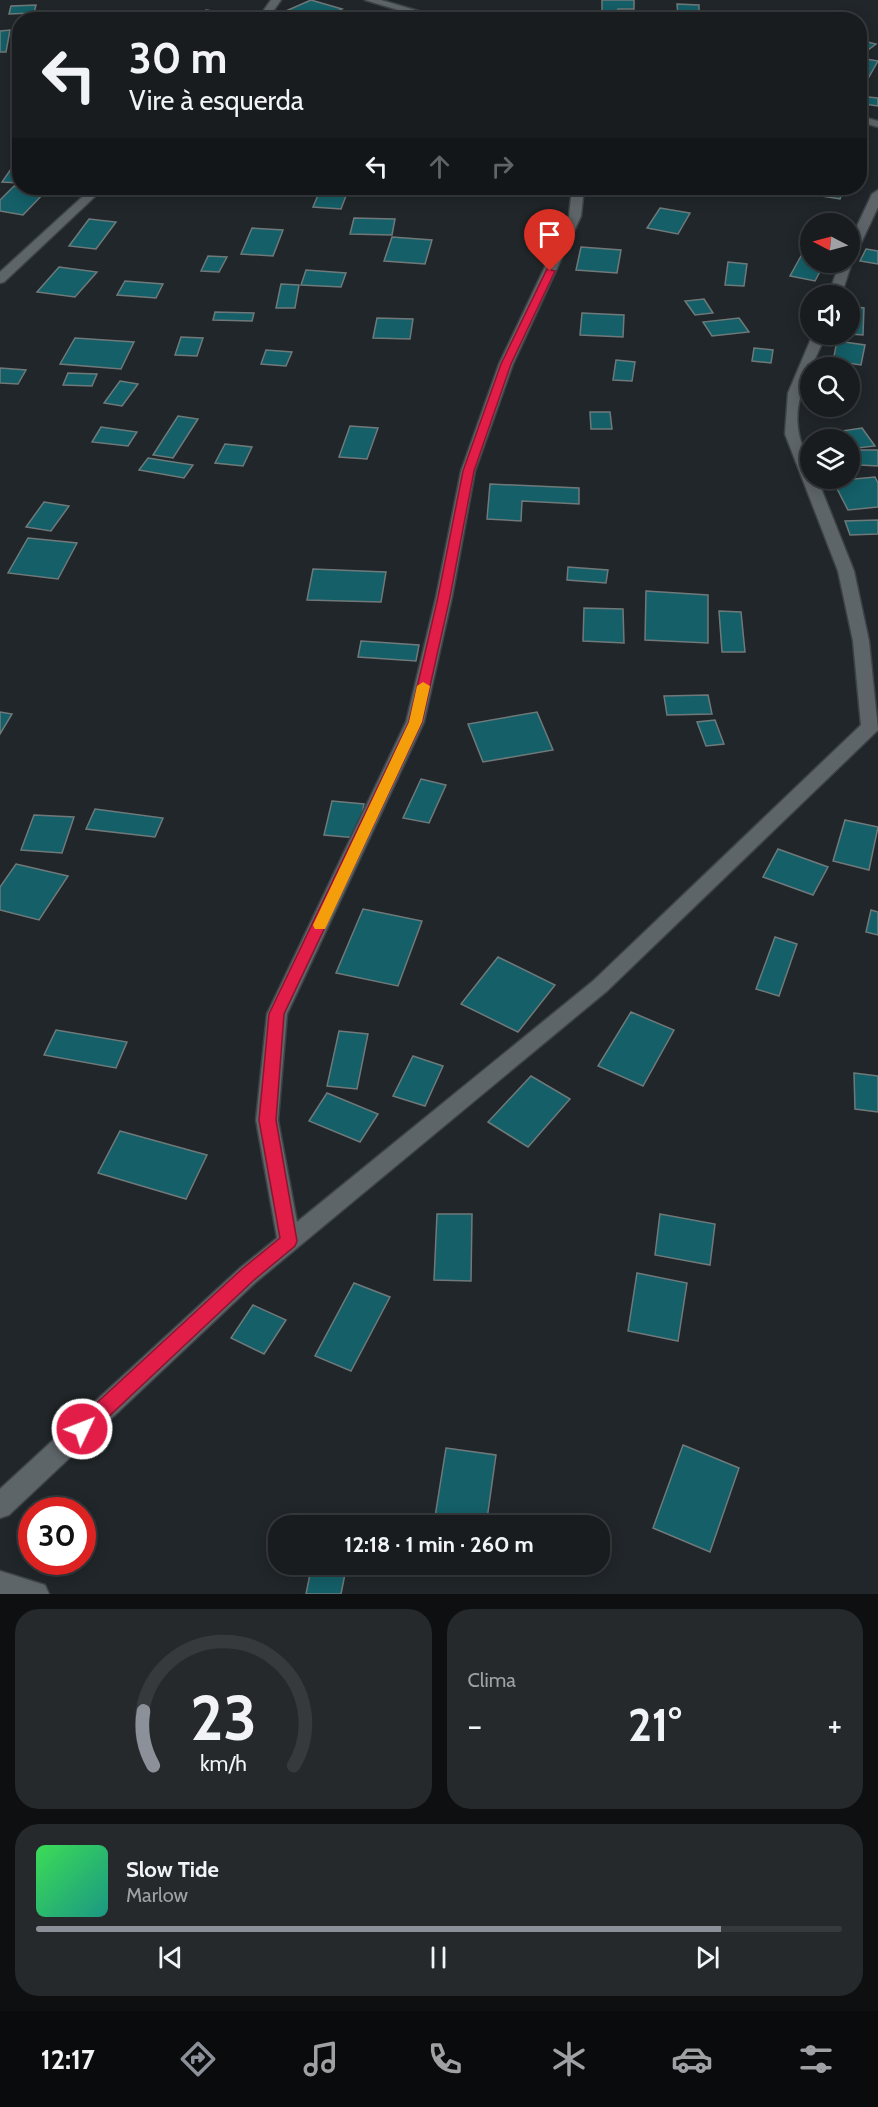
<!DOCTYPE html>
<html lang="pt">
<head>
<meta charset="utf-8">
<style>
  :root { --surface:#181c1f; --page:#25292c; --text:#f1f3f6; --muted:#9fa1a4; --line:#363a3d; --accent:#8c9099 }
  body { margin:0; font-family:Cabin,sans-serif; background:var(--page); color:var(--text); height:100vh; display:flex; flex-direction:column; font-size:22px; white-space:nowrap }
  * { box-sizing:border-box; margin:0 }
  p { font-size:20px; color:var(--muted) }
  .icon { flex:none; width:33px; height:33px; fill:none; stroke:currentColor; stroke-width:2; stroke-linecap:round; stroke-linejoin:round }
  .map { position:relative; height:1594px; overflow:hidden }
  .panel { display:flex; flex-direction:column; gap:15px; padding:15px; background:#0d0f11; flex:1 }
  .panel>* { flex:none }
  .hud { position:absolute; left:12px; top:12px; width:855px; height:183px; border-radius:24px; box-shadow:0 3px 15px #0003,0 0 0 2px var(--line); background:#181c1f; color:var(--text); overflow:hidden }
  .needle { width:39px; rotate:276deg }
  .controls { position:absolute; left:800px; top:213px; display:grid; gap:12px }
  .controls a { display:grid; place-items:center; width:60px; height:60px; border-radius:50%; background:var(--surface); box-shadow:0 3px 15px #0003,0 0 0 2px var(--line); font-size:30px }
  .speed { position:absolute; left:18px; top:1497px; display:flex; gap:12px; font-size:30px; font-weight:700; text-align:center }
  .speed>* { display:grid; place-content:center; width:78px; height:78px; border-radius:50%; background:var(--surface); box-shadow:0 3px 15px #0003,0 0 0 2px var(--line); line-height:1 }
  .speed .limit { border:9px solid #d22; background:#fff; color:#111 }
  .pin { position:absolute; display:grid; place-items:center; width:51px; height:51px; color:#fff; margin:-62px -26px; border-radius:50% 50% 50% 0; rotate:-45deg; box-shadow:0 0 6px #0007 }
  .pin .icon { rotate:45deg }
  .me { position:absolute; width:66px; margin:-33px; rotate:47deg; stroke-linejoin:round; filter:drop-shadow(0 0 4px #0008) }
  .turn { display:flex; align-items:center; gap:21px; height:126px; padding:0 18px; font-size:27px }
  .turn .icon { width:78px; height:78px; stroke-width:2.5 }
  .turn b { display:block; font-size:42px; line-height:51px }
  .lanes { display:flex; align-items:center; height:57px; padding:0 18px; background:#0003; justify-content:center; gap:30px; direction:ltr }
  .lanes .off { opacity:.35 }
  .big { font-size:45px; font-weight:800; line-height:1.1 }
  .panel .card { flex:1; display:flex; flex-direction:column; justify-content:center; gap:9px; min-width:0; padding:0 21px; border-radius:24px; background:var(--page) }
  .panel .dial { align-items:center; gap:0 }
  .dial svg { height:156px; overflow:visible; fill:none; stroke:var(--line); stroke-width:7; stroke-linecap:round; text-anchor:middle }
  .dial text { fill:var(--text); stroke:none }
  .song { display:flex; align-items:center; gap:18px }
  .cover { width:72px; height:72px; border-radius:9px; background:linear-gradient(135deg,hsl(130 70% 55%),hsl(170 70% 35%)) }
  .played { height:6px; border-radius:3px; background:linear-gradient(90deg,var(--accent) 85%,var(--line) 85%) }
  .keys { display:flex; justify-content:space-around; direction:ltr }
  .heat { display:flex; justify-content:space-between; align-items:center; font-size:33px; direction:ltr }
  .panel .tiles { flex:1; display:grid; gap:15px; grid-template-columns:1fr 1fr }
  .card:last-child { grid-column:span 2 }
  .trip { position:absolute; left:268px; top:1515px; width:342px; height:60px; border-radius:24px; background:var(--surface); box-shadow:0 3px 15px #0003,0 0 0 2px var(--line); font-weight:800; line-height:60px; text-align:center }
  .dock { display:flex; height:96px; justify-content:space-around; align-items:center; background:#0a0b0c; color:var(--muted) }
  .dock .icon { width:42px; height:42px }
  .dock .on { color:var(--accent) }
  .dock b { font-size:27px; color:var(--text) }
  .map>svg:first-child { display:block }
  .building { fill:#145f68; stroke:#70797a; stroke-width:1.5 }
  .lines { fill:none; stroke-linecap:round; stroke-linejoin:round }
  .minor-casing { stroke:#3d4245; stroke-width:3 }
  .minor { fill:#5e6569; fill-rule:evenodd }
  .route { fill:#e11d48; stroke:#92132f; stroke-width:1.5 }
  .slow { fill:#f59e0b }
</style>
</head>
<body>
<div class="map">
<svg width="878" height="1594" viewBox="0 0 878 1594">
  <rect width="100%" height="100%" fill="#202629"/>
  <g class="building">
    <polygon points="311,0 342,9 320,20 296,20 279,14"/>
    <polygon points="602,0 634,0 634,9 618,9 618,20 602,20"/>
    <polygon points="677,4 699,5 699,17 678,16"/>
    <polygon points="36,5 34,13 9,14 11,6"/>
    <polygon points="206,10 238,15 233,20 194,20"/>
    <polygon points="722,11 751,12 752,18 723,18"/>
    <polygon points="10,30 6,52 0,52 0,31"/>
    <polygon points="860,40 876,44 860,56"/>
    <polygon points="860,58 878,61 866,82 860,80"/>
    <polygon points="868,97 878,98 878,106 864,104"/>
    <polygon points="11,169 20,169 20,183 2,182"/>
    <polygon points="14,186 20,188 46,191 23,215 0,211 0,200"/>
    <polygon points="321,188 349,188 341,209 313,207"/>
    <polygon points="818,188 844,188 840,199 814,195"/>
    <polygon points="660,208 690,213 678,234 647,228"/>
    <polygon points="354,218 395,219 392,235 350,234"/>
    <polygon points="89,219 116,222 96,249 69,246"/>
    <polygon points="252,228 283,230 273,256 241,254"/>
    <polygon points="392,237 432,240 425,264 384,261"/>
    <polygon points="581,247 621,250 617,273 576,270"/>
    <polygon points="866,249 878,251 878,264 860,261"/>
    <polygon points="208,256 227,257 219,272 201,271"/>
    <polygon points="801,256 810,258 810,262 825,262 815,281 790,276"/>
    <polygon points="728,262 747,264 744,286 725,285"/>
    <polygon points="59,267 97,272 75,297 37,292"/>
    <polygon points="306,270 346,273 341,287 301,285"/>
    <polygon points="125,281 163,284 156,298 117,295"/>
    <polygon points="281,284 299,285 295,308 276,308"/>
    <polygon points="704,299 713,313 695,315 685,301"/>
    <polygon points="849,306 864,308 863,335 849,334"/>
    <polygon points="215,312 254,313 252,321 213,320"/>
    <polygon points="582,313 624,315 623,337 580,335"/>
    <polygon points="377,318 413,319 410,339 373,338"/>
    <polygon points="739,318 749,332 712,336 703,322"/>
    <polygon points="181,337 203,338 197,356 175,355"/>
    <polygon points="75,338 134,342 121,369 60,364"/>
    <polygon points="837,341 865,345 861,365 833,361"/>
    <polygon points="754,348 773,350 771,363 752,361"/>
    <polygon points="266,350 292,352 286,366 261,364"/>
    <polygon points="616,360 635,362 632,381 613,380"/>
    <polygon points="0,368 26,370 18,384 0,383"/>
    <polygon points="68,373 97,374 92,386 63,385"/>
    <polygon points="120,381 138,384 122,406 104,403"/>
    <polygon points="590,412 610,412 612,429 591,429"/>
    <polygon points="178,416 198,419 173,458 153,455"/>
    <polygon points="350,426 378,428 367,459 339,457"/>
    <polygon points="101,427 137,432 128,446 92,442"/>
    <polygon points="862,428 875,446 849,449 849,440 833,440 828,433"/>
    <polygon points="225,444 252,447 243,466 215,463"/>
    <polygon points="855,450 878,450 878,466 860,465"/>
    <polygon points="148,458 193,465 184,478 139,470"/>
    <polygon points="875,477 878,483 878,507 848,510 833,481"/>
    <polygon points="490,484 579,488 579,504 522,501 521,521 487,519"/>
    <polygon points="44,502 69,506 51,531 26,527"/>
    <polygon points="878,520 878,534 850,535 845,521"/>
    <polygon points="28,538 77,543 58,579 8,573"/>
    <polygon points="568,567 608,570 606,583 567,580"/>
    <polygon points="313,569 386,572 381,602 307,600"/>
    <polygon points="646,591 708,595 708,643 645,640"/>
    <polygon points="584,608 623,609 624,643 583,641"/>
    <polygon points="719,611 741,612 745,652 722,652"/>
    <polygon points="361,641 419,645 416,661 358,657"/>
    <polygon points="708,695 712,714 667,715 664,696"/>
    <polygon points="0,712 12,714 0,734"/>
    <polygon points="537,712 553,750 483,762 468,724"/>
    <polygon points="715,720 724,744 706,746 697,722"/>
    <polygon points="421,779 446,785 429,823 403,818"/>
    <polygon points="332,801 364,804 357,838 324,835"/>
    <polygon points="95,809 163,818 155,837 86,829"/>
    <polygon points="34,815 74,817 62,853 21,850"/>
    <polygon points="845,820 878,827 869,870 833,861"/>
    <polygon points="778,849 828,867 813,895 763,877"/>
    <polygon points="16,864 68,876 39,920 0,910 0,887"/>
    <polygon points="363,909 422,921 398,986 336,973"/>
    <polygon points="871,910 878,912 878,935 866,932"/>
    <polygon points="775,937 797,944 779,996 756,989"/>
    <polygon points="498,957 555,985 518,1032 461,1004"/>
    <polygon points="631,1012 674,1030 643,1086 598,1066"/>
    <polygon points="56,1030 127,1042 116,1068 44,1055"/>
    <polygon points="339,1031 368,1034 357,1089 327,1086"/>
    <polygon points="413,1056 443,1066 425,1106 393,1096"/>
    <polygon points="854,1073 878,1076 878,1112 855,1109"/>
    <polygon points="531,1076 570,1099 528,1147 488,1122"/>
    <polygon points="327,1093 378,1114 360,1142 309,1121"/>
    <polygon points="120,1131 207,1155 186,1199 98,1173"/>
    <polygon points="437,1214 472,1214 471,1281 434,1280"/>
    <polygon points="660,1214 715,1224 710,1265 655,1255"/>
    <polygon points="637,1273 687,1283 678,1341 628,1331"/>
    <polygon points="354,1283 390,1297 351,1371 315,1356"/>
    <polygon points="253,1305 286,1320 264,1354 231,1338"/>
    <polygon points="683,1445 739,1468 710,1552 653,1528"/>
    <polygon points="446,1448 496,1455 486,1526 434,1523"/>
    <polygon points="312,1564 347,1564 341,1594 306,1594"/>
  </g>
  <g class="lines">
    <defs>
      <g id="minor">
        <polygon points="271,0 281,0 272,13 280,20 268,20 261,14"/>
        <polygon points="365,0 381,0 449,20 431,20"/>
        <polygon points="860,116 878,121 878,127 860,122"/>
        <polygon points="92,188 104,188 4,282 0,283 0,272"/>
        <path d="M572,188H584L581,216L513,364L475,471L452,597L424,722L287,1014L278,1120L297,1222L593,981L861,725L853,641L838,571L785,434L788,393L813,334H826C814,365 791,398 799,434C803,452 810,459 810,478H817L854,571L869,641L878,730L607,991L256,1282L9,1515L0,1518V1489L240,1268L277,1238L256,1120L267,1014L406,722L436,597L461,471L499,364L569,216Z"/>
        <polygon points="878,190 878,207 855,256 850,259 852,262 841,296 828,296 840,262 849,262 849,243 872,194"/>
        <polygon points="0,1571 45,1585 49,1594 0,1594"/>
      </g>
    </defs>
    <use href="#minor" class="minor-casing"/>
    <use href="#minor" class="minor"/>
  </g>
  <polygon class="route" points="547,269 555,271 511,364 474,471 450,597 422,722 284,1014 276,1120 297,1241 295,1246 254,1280 89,1435 82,1437 76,1435 73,1429 76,1422 242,1269 280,1238 259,1120 269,1014 409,722 438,597 463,471 501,364"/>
  <polygon class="slow" points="423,682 430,686 422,722 327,925 325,929 315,929 313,925 409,722 417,686"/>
</svg>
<div class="controls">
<a><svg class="needle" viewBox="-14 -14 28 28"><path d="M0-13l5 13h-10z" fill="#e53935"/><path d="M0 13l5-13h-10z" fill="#9fa1a4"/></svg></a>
<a><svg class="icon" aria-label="sound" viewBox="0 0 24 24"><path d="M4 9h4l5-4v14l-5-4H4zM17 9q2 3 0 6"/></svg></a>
<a><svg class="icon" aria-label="search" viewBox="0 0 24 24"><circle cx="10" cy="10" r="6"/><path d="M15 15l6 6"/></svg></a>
<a><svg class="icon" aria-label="layers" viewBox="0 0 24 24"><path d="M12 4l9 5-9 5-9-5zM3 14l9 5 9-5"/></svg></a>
</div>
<div class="speed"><div class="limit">30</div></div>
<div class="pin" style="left:550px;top:271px;background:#d93025"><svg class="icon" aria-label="arrive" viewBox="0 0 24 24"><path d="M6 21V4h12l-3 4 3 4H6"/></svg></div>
<svg class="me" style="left:82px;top:1429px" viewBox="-20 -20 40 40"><circle r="17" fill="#e11d48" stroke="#fff" stroke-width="3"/><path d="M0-11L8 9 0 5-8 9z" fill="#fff"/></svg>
<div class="trip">12:18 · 1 min · 260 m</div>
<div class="hud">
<div class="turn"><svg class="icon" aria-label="left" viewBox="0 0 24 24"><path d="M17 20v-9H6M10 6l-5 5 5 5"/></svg><div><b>30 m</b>Vire à esquerda</div></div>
<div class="lanes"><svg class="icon" aria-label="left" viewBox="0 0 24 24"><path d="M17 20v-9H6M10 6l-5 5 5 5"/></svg><svg class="icon off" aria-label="ahead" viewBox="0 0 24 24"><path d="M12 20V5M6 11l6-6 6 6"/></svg><svg class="icon off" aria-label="right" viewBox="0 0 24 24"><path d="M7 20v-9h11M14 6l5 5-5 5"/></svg></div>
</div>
</div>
<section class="panel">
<div class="tiles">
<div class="card dial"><svg viewBox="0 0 100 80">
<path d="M14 69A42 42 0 1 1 86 69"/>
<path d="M14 69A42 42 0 0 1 9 41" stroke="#8c9099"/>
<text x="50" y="56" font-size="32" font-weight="700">23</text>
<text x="50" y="72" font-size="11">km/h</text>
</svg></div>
<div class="card"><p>Clima</p>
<div class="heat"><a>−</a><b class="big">21°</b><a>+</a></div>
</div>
<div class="card">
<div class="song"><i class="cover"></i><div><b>Slow Tide</b><p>Marlow</p></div></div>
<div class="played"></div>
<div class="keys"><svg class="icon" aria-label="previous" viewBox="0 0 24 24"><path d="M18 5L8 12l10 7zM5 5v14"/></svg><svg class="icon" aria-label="pause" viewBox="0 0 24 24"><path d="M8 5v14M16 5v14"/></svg><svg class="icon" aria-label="next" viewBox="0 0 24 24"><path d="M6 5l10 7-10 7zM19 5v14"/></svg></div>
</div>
</div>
</section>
<nav class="dock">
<b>12:17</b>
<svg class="icon on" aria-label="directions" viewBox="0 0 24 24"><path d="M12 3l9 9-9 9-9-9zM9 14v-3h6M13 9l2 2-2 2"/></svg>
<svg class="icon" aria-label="music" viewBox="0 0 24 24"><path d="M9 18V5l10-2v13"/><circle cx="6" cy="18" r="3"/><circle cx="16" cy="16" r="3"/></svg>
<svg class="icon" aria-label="phone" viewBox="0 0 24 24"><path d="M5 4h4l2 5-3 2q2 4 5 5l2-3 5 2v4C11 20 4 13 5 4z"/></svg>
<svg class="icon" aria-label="climate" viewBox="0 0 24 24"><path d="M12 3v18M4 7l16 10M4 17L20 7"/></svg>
<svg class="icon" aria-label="car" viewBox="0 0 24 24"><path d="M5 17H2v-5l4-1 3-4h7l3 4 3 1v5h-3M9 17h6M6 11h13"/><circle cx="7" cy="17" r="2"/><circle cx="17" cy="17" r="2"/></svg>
<svg class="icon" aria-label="filters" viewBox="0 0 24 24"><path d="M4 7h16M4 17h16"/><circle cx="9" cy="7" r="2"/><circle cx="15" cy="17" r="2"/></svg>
</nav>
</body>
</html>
